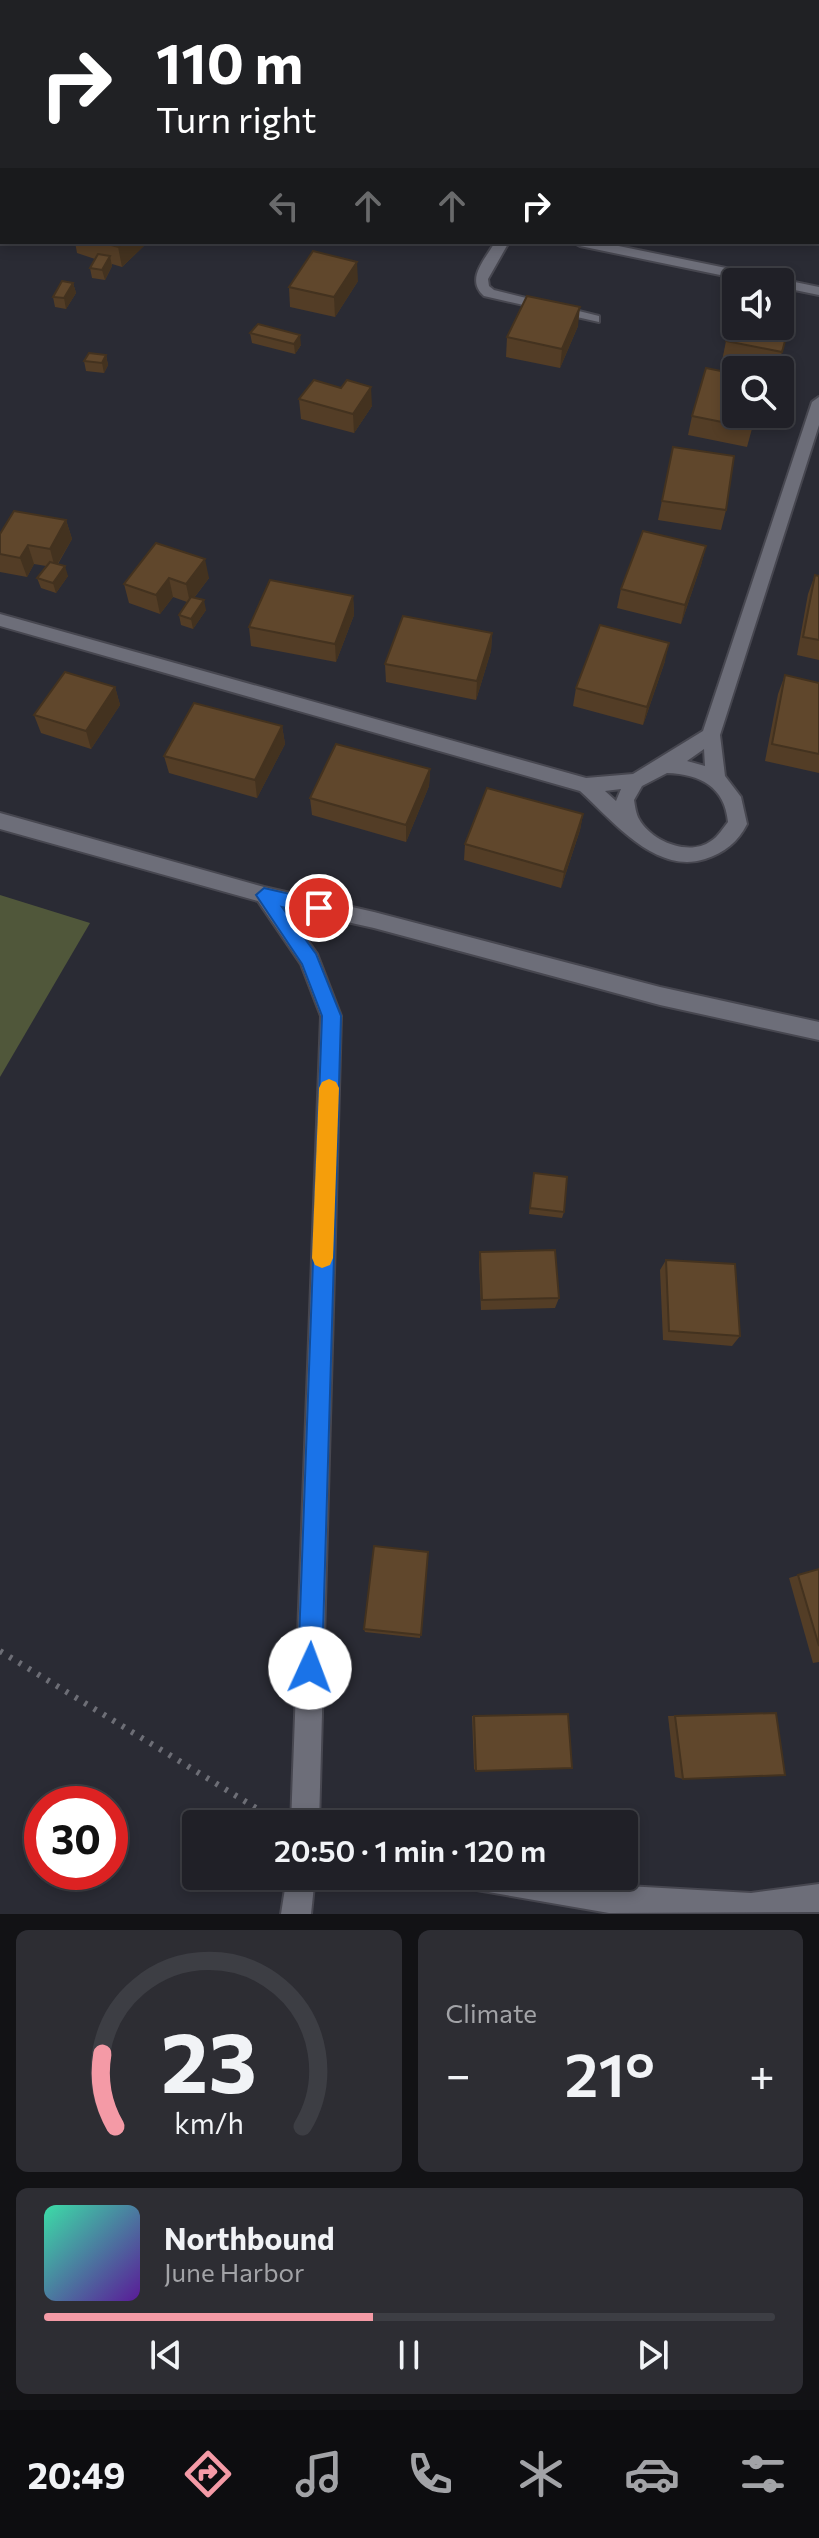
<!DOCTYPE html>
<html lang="en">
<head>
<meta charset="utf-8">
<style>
  :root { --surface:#202027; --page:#2d2d33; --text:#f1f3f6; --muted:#a2a3a7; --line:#3d3e44; --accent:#f49aa6 }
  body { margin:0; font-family:Commissioner,sans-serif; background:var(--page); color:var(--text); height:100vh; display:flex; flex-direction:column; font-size:30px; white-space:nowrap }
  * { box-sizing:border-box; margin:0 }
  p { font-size:26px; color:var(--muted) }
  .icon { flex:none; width:44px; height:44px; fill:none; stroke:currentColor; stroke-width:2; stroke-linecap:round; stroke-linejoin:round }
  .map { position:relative; height:1914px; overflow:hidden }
  .sheet { display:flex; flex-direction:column; gap:16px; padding:16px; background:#121215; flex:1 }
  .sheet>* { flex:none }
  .guide { position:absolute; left:0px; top:0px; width:820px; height:244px; box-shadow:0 4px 12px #0003,0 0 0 2px var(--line); background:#202124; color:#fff; overflow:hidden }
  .controls { position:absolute; left:722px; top:268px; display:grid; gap:16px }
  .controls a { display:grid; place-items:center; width:72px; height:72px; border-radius:8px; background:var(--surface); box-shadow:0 4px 12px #0003,0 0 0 2px var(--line); font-size:40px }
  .speed { position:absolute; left:24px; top:1786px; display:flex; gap:16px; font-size:40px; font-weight:700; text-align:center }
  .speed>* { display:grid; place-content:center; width:104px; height:104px; border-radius:50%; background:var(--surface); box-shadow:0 4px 12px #0003,0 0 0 2px var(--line); line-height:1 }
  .speed .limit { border:12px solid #d22; background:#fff; color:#111 }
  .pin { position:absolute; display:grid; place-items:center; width:68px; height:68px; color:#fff; margin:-34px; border:4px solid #fff; border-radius:50%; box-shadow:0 2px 8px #0007 }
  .me { position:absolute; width:88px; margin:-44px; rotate:2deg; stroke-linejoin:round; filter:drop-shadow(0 0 6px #0008) }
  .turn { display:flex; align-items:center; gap:28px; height:168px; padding:0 24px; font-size:36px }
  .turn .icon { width:104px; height:104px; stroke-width:2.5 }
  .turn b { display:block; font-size:56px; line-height:68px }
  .lanes { display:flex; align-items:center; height:76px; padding:0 24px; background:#0003; justify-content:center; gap:40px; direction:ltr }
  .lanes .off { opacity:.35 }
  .big { font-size:60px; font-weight:600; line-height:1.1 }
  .sheet .card { flex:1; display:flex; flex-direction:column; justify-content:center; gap:12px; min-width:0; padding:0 28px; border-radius:12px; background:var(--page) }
  .sheet .dial { align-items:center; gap:0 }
  .dial svg { height:208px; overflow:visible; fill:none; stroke:var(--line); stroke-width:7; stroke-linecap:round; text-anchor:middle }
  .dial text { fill:var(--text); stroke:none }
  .song { display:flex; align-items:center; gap:24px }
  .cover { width:96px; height:96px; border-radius:12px; background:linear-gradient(135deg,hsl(160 70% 55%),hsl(270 70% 35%)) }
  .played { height:8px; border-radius:4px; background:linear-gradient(90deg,var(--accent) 45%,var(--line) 45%) }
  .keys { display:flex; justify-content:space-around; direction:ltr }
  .heat { display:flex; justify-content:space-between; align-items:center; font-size:44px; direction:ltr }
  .sheet .tiles { flex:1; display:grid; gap:16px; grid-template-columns:1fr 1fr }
  .card:last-child { grid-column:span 2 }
  .trip { position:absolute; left:182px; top:1810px; width:456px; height:80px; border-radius:8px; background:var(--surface); box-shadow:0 4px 12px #0003,0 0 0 2px var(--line); font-weight:600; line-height:80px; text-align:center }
  .tabs { display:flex; height:128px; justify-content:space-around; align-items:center; background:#0d0d10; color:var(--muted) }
  .tabs .icon { width:56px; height:56px }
  .tabs .selected { color:var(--accent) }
  .tabs b { font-size:36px; color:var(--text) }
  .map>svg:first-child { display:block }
  .green { fill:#50573a }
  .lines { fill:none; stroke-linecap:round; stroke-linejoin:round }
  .lane-casing { stroke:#474750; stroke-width:4 }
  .street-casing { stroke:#474750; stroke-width:4 }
  .path { stroke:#6d6e76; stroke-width:6; stroke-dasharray:3 8; stroke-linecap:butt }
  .lane { fill:#6d6e79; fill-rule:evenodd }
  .street { fill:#6d6e79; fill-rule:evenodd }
  .wall { fill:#533d26 }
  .shaded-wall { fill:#43321f }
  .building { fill:#60472c; stroke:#43321f; stroke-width:2 }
  .route { fill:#1a73e8; stroke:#114b97; stroke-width:2 }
  .slow { fill:#f59e0b }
</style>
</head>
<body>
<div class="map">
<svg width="819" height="1914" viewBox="0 0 819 1914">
  <rect width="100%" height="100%" fill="#2a2b34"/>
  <polygon class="green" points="0,895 90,923 0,1077"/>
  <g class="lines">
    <defs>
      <path id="lane" d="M495,242H509L488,279L489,286L494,290L599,316V322L484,296C465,279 485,260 495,242Z"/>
      <g id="street">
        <polygon points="695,0 717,0 718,2 696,2"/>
        <rect x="818" y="16" width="1" height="6"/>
        <rect x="0" y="54" width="2" height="8"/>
        <rect x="0" y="137" width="2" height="8"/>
        <polygon points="573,242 599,242 819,287 819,295 780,287 780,282 754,282 580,246"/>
        <path d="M819,397V425L720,735L725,776L741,797L747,824C738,842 724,853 705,859C656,875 613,821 580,791L0,626V614L586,778L633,774L703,731L812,402ZM704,749L705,766L687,761ZM667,773C700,774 725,787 728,822C723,828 718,837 711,841C689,857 651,841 639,819C636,814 635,806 634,800L642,786ZM621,789L616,801L605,791Z"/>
        <polygon points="0,813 264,887 374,912 660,987 819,1022 819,1040 660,1005 374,928 284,908 317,954 341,1016 319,1824 291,1824 321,1016 301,964 258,901 0,829"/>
        <polygon points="287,1876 315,1876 311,1914 281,1914"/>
        <polygon points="463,1876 560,1876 609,1885 751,1893 819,1884 819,1912 609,1913 477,1890 467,1886"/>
      </g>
    </defs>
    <use href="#lane" class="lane-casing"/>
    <use href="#street" class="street-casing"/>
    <polyline class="path" points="0,1651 269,1816"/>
    <use href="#lane" class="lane"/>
    <use href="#street" class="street"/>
  </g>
  <g class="wall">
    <polygon points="117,0 143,0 141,2 118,2"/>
    <polygon points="819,149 819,245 806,242 818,242"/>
    <polygon points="75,242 148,242 122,267 112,264 112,266 105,280 92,278 90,268 95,259 77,253"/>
    <polygon points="358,281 335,317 290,307 289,287"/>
    <polygon points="73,283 76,293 66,309 55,307 53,297"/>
    <polygon points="794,308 777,370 770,370 722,361 726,341"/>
    <polygon points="578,326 560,368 506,357 507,337"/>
    <polygon points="250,333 301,345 295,354 252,343"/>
    <polygon points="106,355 108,365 104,373 86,371 84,361"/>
    <polygon points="341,388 372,406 354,433 301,419 299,399"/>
    <polygon points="756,414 747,447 688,435 692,416"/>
    <polygon points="673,447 726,510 721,530 658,520"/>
    <polygon points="66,520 72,539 58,564 68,576 56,593 41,588 37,578 46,566 34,564 27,577 0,572 0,534"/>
    <polygon points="156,543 209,578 194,598 206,610 193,629 181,625 179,615 187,602 173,597 160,614 129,603 124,584"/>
    <polygon points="706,546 701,565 681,624 617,608 621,589"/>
    <polygon points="815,575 819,576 819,660 797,655 808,594"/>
    <polygon points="353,596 354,615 336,662 251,646 249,627"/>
    <polygon points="492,633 491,651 476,700 386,682 385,664"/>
    <polygon points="665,661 643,725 573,706 576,688"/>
    <polygon points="785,675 819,683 819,773 765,761 778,694"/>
    <polygon points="115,687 120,705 91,749 41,733 34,715"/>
    <polygon points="282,726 285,744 257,798 169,773 164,756"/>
    <polygon points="430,769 429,786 406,842 312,815 310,798"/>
    <polygon points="583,814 580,830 561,888 464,860 465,844"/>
    <polygon points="534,1173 564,1212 562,1218 529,1214"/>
    <polygon points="480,1252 559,1298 555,1308 481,1310 479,1262"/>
    <polygon points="666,1260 740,1336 732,1346 663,1340 660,1270"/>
    <polygon points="428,1552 420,1638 365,1632 364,1629"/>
    <polygon points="819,1569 819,1662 813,1663 789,1578"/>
    <polygon points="776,1713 683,1779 675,1777 668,1716"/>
    <polygon points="568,1714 476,1771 474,1769 472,1716"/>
  </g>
  <g class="shaded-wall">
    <polygon points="124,242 148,242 122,267 118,247"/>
    <polygon points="110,256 112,266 105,280 102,270"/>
    <polygon points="357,262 358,281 335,317 334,297"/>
    <polygon points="73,283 76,293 66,309 64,298"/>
    <polygon points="580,307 578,326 560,368 562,349"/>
    <polygon points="300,335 301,345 295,354 294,344"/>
    <polygon points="106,355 108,365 104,373 102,363"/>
    <polygon points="371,387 372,406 354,433 353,414"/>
    <polygon points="66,520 72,539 55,568 50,549"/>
    <polygon points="28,545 34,564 27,577 20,558"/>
    <polygon points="706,546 701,565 681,624 685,605"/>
    <polygon points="205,559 209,578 190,603 186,584"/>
    <polygon points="65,566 68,576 56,593 53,583"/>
    <polygon points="169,578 173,597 160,614 156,595"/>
    <polygon points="353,596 354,615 336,662 335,644"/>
    <polygon points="204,600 206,610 193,629 191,619"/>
    <polygon points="492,633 491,651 476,700 477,681"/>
    <polygon points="669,643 665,661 643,725 647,707"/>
    <polygon points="115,687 120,705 91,749 86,731"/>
    <polygon points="282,726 285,744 257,798 255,780"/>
    <polygon points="430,769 429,786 406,842 406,825"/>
    <polygon points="583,814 580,830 561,888 564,872"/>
  </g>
  <g class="building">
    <polygon points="0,0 31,0 29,2 2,2 2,8 0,8"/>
    <rect x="818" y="170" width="1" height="54"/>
    <polygon points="101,242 124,242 118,247"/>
    <polygon points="313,251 357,262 334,297 289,287"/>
    <polygon points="98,254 110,256 102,270 90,268"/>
    <polygon points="62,281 73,283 64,298 53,297"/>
    <polygon points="527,296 580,307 562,349 507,337"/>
    <polygon points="780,306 794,308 782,352 726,341 736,312 736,326 780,326"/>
    <polygon points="258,324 300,335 294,344 250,333"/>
    <polygon points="89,353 106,355 102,363 84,361"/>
    <polygon points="706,368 736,374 736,414 756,414 752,428 692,416"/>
    <polygon points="314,380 341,388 347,380 371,387 353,414 299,399"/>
    <polygon points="673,447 734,456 726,510 662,501"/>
    <polygon points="14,511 66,520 50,549 28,545 20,558 0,554 0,534"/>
    <polygon points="643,531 706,546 685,605 621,589"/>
    <polygon points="156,543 205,559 186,584 169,578 156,595 124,584"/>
    <polygon points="50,562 65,566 53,583 37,578"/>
    <polygon points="815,575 819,576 819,640 803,637"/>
    <polygon points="270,580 353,596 335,644 249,627"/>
    <polygon points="191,597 204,600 191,619 179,615"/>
    <polygon points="403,616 492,633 477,681 385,664"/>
    <polygon points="600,625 669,643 647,707 576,688"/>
    <polygon points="65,672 115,687 86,731 34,715"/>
    <polygon points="785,675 819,683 819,754 772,744"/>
    <polygon points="194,703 282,726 255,780 164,756"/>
    <polygon points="336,744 430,769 406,825 310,798"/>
    <polygon points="487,788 583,814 564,872 465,844"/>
    <polygon points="534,1173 567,1177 564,1212 530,1208"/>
    <polygon points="555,1250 559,1298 482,1300 480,1252"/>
    <polygon points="666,1260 735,1264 740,1336 669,1331"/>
    <polygon points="374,1546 428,1552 421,1635 364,1629"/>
    <polygon points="819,1569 819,1646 798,1575"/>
    <polygon points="776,1713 785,1775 683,1779 675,1716"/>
    <polygon points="568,1714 572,1768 476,1771 474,1716"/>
  </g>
  <polygon class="route" points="264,888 325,902 328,908 325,913 319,915 282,907 316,954 341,1016 322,1668 319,1677 310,1680 302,1677 298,1668 322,1016 302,964 256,895"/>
  <polygon class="slow" points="329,1079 336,1082 339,1088 333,1258 330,1265 322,1268 315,1265 312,1258 319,1088 322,1082"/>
</svg>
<div class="controls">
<a><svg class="icon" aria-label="sound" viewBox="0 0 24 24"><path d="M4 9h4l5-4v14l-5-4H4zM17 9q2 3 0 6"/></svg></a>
<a><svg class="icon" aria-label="search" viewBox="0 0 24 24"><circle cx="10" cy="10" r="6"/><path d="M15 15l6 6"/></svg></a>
</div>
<div class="speed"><div class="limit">30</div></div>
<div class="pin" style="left:319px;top:908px;background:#d93025"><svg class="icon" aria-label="arrive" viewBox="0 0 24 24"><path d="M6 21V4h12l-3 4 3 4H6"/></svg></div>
<svg class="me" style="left:310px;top:1668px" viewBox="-20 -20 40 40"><circle r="19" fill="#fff"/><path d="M0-13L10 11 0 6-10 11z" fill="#1a73e8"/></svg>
<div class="trip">20:50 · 1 min · 120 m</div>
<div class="guide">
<div class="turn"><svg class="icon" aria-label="right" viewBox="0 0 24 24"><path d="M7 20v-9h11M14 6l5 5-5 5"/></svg><div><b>110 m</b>Turn right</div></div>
<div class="lanes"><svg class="icon off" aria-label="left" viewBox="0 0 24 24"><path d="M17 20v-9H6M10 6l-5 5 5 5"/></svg><svg class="icon off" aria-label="ahead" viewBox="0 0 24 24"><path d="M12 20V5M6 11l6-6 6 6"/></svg><svg class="icon off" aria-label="ahead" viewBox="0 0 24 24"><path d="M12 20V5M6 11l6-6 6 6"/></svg><svg class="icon" aria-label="right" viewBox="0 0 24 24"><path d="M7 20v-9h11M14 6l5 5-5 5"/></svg></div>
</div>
</div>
<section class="sheet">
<div class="tiles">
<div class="card dial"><svg viewBox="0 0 100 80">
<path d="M14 69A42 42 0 1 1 86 69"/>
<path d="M14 69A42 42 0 0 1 9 41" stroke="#f49aa6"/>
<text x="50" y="56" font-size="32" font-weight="700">23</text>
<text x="50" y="72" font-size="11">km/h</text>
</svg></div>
<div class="card"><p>Climate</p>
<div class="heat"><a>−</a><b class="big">21°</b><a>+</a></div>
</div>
<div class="card">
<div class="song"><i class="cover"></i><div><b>Northbound</b><p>June Harbor</p></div></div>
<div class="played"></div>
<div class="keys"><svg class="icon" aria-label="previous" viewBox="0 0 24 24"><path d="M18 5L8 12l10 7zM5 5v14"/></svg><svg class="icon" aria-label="pause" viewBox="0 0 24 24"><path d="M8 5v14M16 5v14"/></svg><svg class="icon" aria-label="next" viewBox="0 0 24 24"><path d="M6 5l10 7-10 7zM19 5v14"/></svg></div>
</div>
</div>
</section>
<nav class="tabs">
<b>20:49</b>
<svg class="icon selected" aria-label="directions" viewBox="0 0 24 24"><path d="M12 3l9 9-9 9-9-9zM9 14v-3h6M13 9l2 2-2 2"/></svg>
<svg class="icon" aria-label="music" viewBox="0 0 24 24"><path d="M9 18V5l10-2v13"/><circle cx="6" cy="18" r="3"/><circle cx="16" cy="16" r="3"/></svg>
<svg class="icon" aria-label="phone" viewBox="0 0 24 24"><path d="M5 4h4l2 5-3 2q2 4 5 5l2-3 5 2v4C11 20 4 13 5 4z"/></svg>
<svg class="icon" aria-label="climate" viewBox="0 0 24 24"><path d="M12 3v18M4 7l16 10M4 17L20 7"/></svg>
<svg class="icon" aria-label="car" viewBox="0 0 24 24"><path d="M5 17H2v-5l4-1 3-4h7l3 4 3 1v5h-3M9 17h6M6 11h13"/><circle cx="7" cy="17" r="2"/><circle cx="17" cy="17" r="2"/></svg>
<svg class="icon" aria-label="filters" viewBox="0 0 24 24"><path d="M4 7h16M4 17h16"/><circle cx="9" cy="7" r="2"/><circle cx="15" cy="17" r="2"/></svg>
</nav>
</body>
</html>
